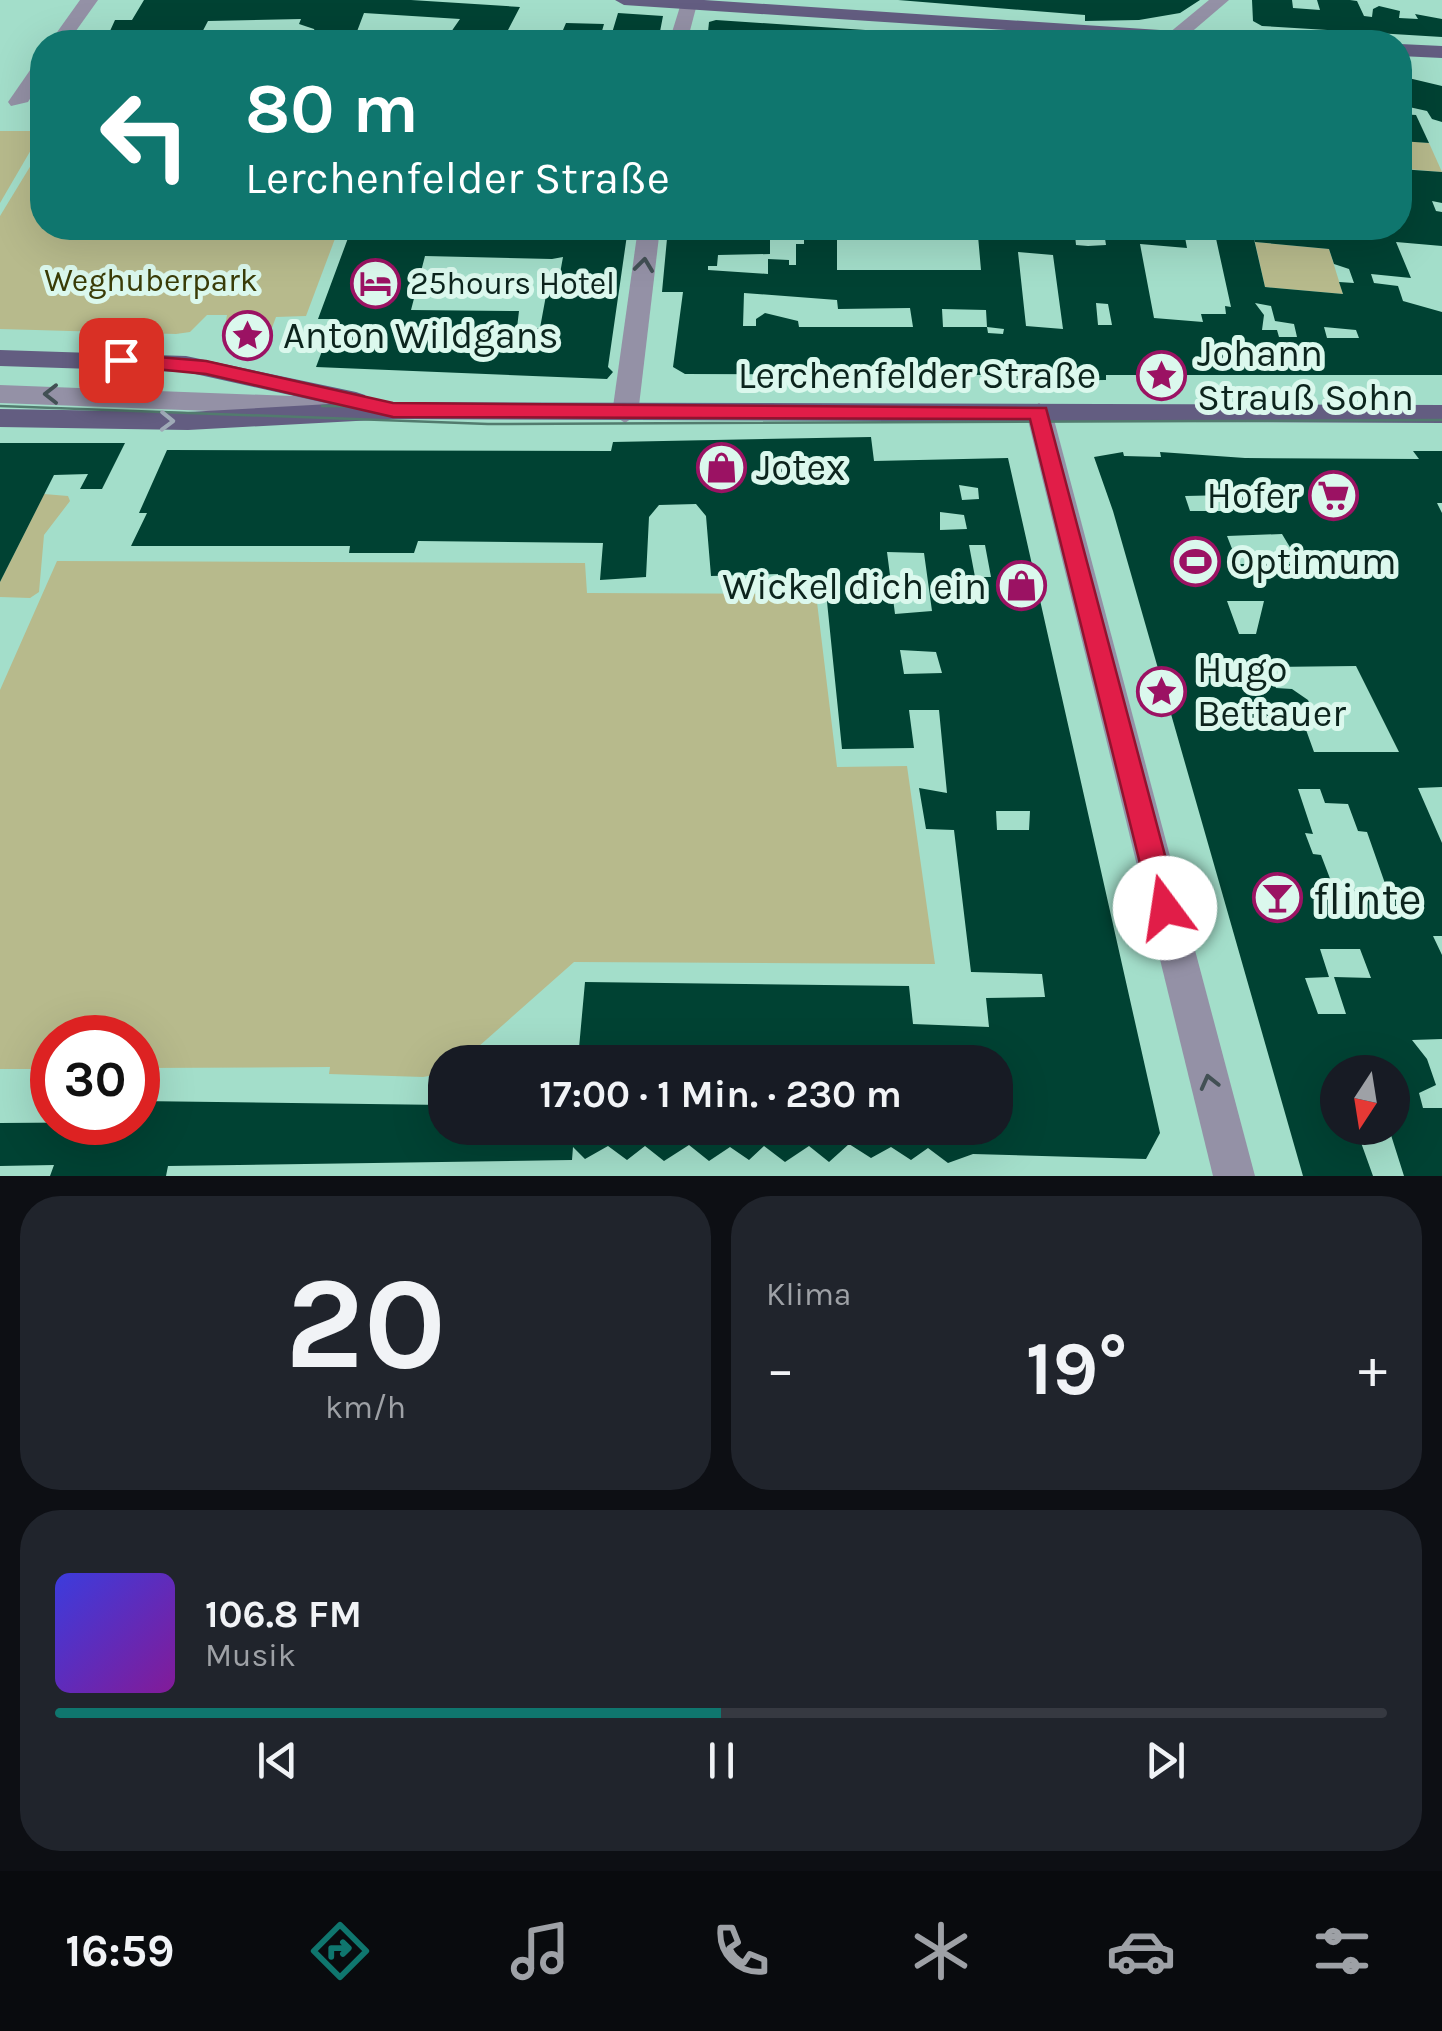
<!DOCTYPE html>
<html lang="de">
<head>
<meta charset="utf-8">
<style>
  :root { --surface:#171b24; --page:#20242c; --text:#f1f3f6; --muted:#9ea1a6; --line:#363941; --accent:#0f766e }
  body { margin:0; font-family:Karla,sans-serif; background:var(--page); color:var(--text); height:100vh; display:flex; flex-direction:column; font-size:38px; white-space:nowrap }
  * { box-sizing:border-box; margin:0 }
  p { font-size:32px; color:var(--muted) }
  .icon { flex:none; width:55px; height:55px; fill:none; stroke:currentColor; stroke-width:2; stroke-linecap:round; stroke-linejoin:round }
  .map { position:relative; height:1176px; overflow:hidden }
  .panel { display:flex; flex-direction:column; gap:20px; padding:20px; background:#0d0f14; flex:1 }
  .panel>* { flex:none }
  .hud { position:absolute; left:30px; top:30px; width:1382px; height:210px; border-radius:40px; box-shadow:0 10px 40px #0002; background:#0f766e; color:#fff; overflow:hidden }
  .needle { width:65px; rotate:192deg }
  .fabs { position:absolute; left:1320px; top:1055px; display:grid; gap:20px }
  .fabs a { display:grid; place-items:center; width:90px; height:90px; border-radius:50%; background:var(--surface); box-shadow:0 10px 40px #0002; font-size:50px }
  .speed { position:absolute; left:30px; top:1015px; display:flex; gap:20px; font-size:50px; font-weight:700; text-align:center }
  .speed>* { display:grid; place-content:center; width:130px; height:130px; border-radius:50%; background:var(--surface); box-shadow:0 10px 40px #0002; line-height:1 }
  .speed .limit { border:15px solid #d22; background:#fff; color:#111 }
  .pin { position:absolute; display:grid; place-items:center; width:85px; height:85px; color:#fff; margin:-42px; border-radius:20px; box-shadow:0 5px 15px #0006 }
  .me { position:absolute; width:110px; margin:-55px; rotate:346deg; stroke-linejoin:round; filter:drop-shadow(0 0 8px #0008) }
  .turn { display:flex; align-items:center; gap:35px; height:210px; padding:0 50px; font-size:45px }
  .turn .icon { width:130px; height:130px; stroke-width:2.5 }
  .turn b { display:block; font-size:70px; line-height:85px }
  .big { font-size:75px; font-weight:700; line-height:1.1 }
  .panel .widget { flex:1; display:flex; flex-direction:column; justify-content:center; gap:15px; min-width:0; padding:0 35px; border-radius:40px; background:var(--page) }
  .panel .dial { align-items:center; gap:0 }
  .dial b { font-size:130px; line-height:1 }
  .song { display:flex; align-items:center; gap:30px }
  .cover { width:120px; height:120px; border-radius:15px; background:linear-gradient(135deg,hsl(240 70% 55%),hsl(290 70% 35%)) }
  .played { height:10px; border-radius:5px; background:linear-gradient(90deg,var(--accent) 50%,var(--line) 50%) }
  .keys { display:flex; justify-content:space-around; direction:ltr }
  .heat { display:flex; justify-content:space-between; align-items:center; font-size:55px; direction:ltr }
  .panel .tiles { flex:1; display:grid; gap:20px; grid-template-columns:1fr 1fr }
  .widget:last-child { grid-column:span 2 }
  .trip { position:absolute; left:428px; top:1045px; width:585px; height:100px; border-radius:40px; background:var(--surface); box-shadow:0 10px 40px #0002; font-weight:700; line-height:100px; text-align:center }
  .tabs { display:flex; height:160px; justify-content:space-around; align-items:center; background:#090b0e; color:var(--muted) }
  .tabs .icon { width:70px; height:70px }
  .tabs .active { color:var(--accent) }
  .tabs b { font-size:45px; color:var(--text) }
  .map>svg:first-child { display:block }
  .green { fill:#b7ba8c }
  .building { fill:#004233; fill-rule:evenodd }
  .lines { fill:none; stroke-linecap:round; stroke-linejoin:round }
  .minor { fill:#9491a6; fill-rule:evenodd }
  .major { fill:#635d81; fill-rule:evenodd }
  .tram { stroke:#527b6e; stroke-width:2.5 }
  .oneway { stroke:#425054 }
  .oneway2 { stroke:#9faab7 }
  .route { fill:#e11d48; stroke:#92132f; stroke-width:2.5 }
  .labels { text-anchor:middle; stroke-width:10; stroke-linejoin:round; paint-order:stroke }
  .far-park-label { font-size:32px; fill:#3a3c07; stroke:#dbf8ed }
  .far-poi-label { font-size:32px; fill:#0c241d; stroke:#dbf8ed; text-anchor:start }
  .poi-label { font-size:38px; fill:#0c241d; stroke:#dbf8ed; text-anchor:start }
  .street-label { font-size:38px; fill:#0c241d; stroke:#dbf8ed }
  .near-poi-label { font-size:45px; fill:#0c241d; stroke:#dbf8ed; text-anchor:start }
</style>
</head>
<body>
<div class="map">
<svg width="1442" height="1176" viewBox="0 0 1442 1176">
  <rect width="100%" height="100%" fill="#a3deca"/>
  <g class="green">
    <polygon points="0,131 42,131 0,203"/>
    <polygon points="1407,141 1429,143 1442,172 1406,169 1401,157"/>
    <polygon points="42,147 42,228 339,228 306,316 276,317 270,333 240,332 225,326 227,315 207,315 190,332 176,334 0,329 0,216"/>
    <polygon points="1255,242 1329,249 1343,294 1265,287"/>
    <polygon points="44,494 68,496 70,501 44,535 39,592 30,598 0,597 0,582"/>
    <polygon points="57,561 585,563 587,593 816,594 837,767 907,766 935,964 574,962 461,1062 445,1062 435,1075 423,1077 329,1074 330,1067 138,1068 138,1038 52,1038 52,1069 0,1069 0,690"/>
  </g>
  <g class="building">
    <polygon points="144,0 411,0 520,7 508,30 555,33 563,30 566,23 604,24 602,31 612,31 608,42 444,42 460,19 364,13 353,42 308,42 316,34 314,29 299,24 301,19 208,21 197,42 101,42 102,32 110,31 115,20 132,20"/>
    <polygon points="898,0 1200,0 1180,13 1139,20 1085,21 1085,15"/>
    <polygon points="1252,0 1292,0 1293,8 1320,10 1317,0 1350,0 1357,1 1364,16 1372,17 1373,9 1379,6 1400,11 1399,18 1418,19 1415,14 1442,19 1442,37 1262,26 1253,21"/>
    <polygon points="618,13 663,16 658,42 628,42 631,34 612,33"/>
    <polygon points="716,20 998,39 998,42 707,42 709,22"/>
    <polygon points="1400,76 1442,86 1442,122 1432,119 1427,111 1400,105"/>
    <polygon points="1400,114 1416,115 1429,143 1400,141"/>
    <path d="M1400,169L1442,172V203L1432,201L1436,211L1442,212V246L1396,242L1411,278L1371,274L1374,283L1398,286L1403,301L1442,312V375H1106V380L991,381V375L685,374L673,367L683,292H662L668,228H770V254L718,255L717,266H708V270L768,274V259L789,260V265H796V244H804V228H1085L1086,236L1075,235L1076,245L1088,246L1106,245L1104,232L1088,228H1240L1242,235L1254,239L1265,287L1343,294L1339,282L1354,283L1349,269L1334,264L1329,249L1255,242L1251,228L1393,233L1391,228H1400ZM1184,232L1215,234L1231,307L1225,306L1226,314H1201L1203,322L1154,318L1140,244L1187,248ZM978,236L981,270H837V237ZM1018,252L1053,255L1063,329L1026,326ZM744,293L837,300L838,309L910,308L913,327H799L798,321L765,313L756,319V326H743ZM1096,303L1108,304L1112,325H1098ZM1255,303L1271,306L1275,321L1294,324L1297,337H1279L1277,330H1262L1264,315ZM942,309L986,310L987,327L1004,329L1003,334L988,333L987,327H943ZM1324,327L1356,330L1359,338H1327Z"/>
    <path d="M628,228L608,367L613,372L607,379L316,367L334,319H318L351,230ZM425,256L552,259L563,257L557,290H547L540,328H517L519,311L411,310Z"/>
    <path d="M871,437L874,461L1008,458L1160,1133L1146,1159L973,1154L948,1163L928,1148L911,1160L891,1147L871,1158L849,1144L829,1162L809,1146L785,1162L764,1146L749,1160L730,1147L709,1161L689,1145L664,1161L645,1146L627,1160L608,1146L585,1159L573,1147L572,1160L168,1166L166,1176H50L54,1165L0,1166V1123L138,1122V1101L445,1105V1128H995V1062H540L549,1046L579,1048L585,982L909,986L913,1024L989,1027L986,998L1045,997L1042,974L971,972L954,830L926,829L919,788L947,793L939,710H909L914,748L842,749L825,582L780,585L778,574L711,576L706,516L696,504L659,505L649,517L646,577L600,580L603,543L418,541L414,553H349L350,546H131L147,513H139L167,450L611,451L613,442ZM959,485L978,488L979,499L962,500ZM940,512L964,515L967,529L940,530ZM969,545H985L991,577H975ZM887,552L924,553L932,611L895,614ZM900,650L936,652L942,673L904,674ZM996,811H1030L1029,830H997Z"/>
    <polygon points="0,443 125,443 102,489 80,489 88,474 54,475 0,582"/>
    <path d="M1413,451H1442V503H1437L1442,513V787L1418,788L1442,843V936H1433L1442,955V1039L1412,1040L1427,1059L1436,1085L1419,1093L1423,1108H1442V1176H1404L1391,1135L1359,1137L1373,1176H1303L1113,511L1094,457L1123,452L1124,456L1161,457L1160,452L1245,458L1419,459ZM1229,495L1233,511H1190L1185,496ZM1282,534L1300,564H1238L1227,536ZM1227,601H1264L1256,634H1239ZM1356,666L1399,752H1314L1305,727L1315,716L1308,700L1292,689L1276,688L1268,667ZM1298,789H1320L1325,803L1348,804L1358,831L1367,832L1388,892L1334,889L1321,855L1313,854L1305,833L1313,834ZM1320,949H1360L1371,978L1334,977L1346,1014H1318L1305,978L1329,977ZM1338,1072H1392V1128H1338Z"/>
  </g>
  <g class="lines">
    <g class="minor">
      <polygon points="80,0 98,0 68,42 50,42"/>
      <polygon points="682,0 697,4 687,42 669,42"/>
      <polygon points="1209,0 1229,0 1181,41 1169,41 1169,33"/>
      <polygon points="42,61 42,80 28,102 11,106 8,102 35,63"/>
      <polygon points="638,228 660,228 638,414 625,423 612,414"/>
      <polygon points="0,385 345,398 358,407 345,416 0,403"/>
      <polygon points="1039,403 1052,412 1255,1176 1213,1176 1026,412"/>
    </g>
    <g class="major">
      <polygon points="615,0 704,0 1266,37 1275,42 1191,42 624,5"/>
      <polygon points="1400,44 1442,46 1442,58 1400,56"/>
      <polygon points="0,350 186,356 356,392 365,395 368,402 1442,405 1442,423 393,419 188,430 0,427 0,409 188,412 330,404 186,372 0,366"/>
    </g>
    <g class="tram">
      <polyline points="0,406 488,424 1442,420"/>
      <polyline points="322,406 587,408"/>
    </g>
  </g>
  <defs><path id="oneway-chevron" d="M-2-3.5L2.5 0L-2 3.5" fill="none" stroke-width="1.6" stroke-linecap="round" stroke-linejoin="round" transform="scale(2.5)"/></defs>
  <g class="oneway">
    <use href="#oneway-chevron" transform="translate(644 265) rotate(-83)"/>
    <use href="#oneway-chevron" transform="translate(51 394) rotate(-180)"/>
    <use href="#oneway-chevron" transform="translate(1209 1082) rotate(-104)"/>
  </g>
  <use class="oneway2" href="#oneway-chevron" transform="translate(167 421) rotate(1)"/>
  <polygon class="route" points="121,354 206,361 393,403 1046,408 1179,908 1175,917 1165,921 1155,917 1151,908 1030,419 393,417 206,374 115,365 112,360"/>
  <defs>
    <symbol id="hotel-ring" viewBox="-11 -11 22 22"><circle r="9.5" fill="#dbf8ed" stroke="#9b1263" stroke-width="1.5"/><path d="M-6-4.5h1.5V1H6V5H4.5V3h-9V5H-6ZM-4 0a1.8 1.8 0 1 1 3.6 0ZM.5 0V-2.5h3Q6-2.5 6 0Z" fill="#9b1263"/></symbol>
    <symbol id="sight-ring" viewBox="-11 -11 22 22"><circle r="9.5" fill="#dbf8ed" stroke="#9b1263" stroke-width="1.5"/><path d="M0-6L1.8-2.2L6-1.7L2.9 1.2L3.7 5.4L0 3.3L-3.7 5.4L-2.9 1.2L-6-1.7L-1.8-2.2Z" fill="#9b1263"/></symbol>
    <symbol id="shop-ring" viewBox="-11 -11 22 22"><circle r="9.5" fill="#dbf8ed" stroke="#9b1263" stroke-width="1.5"/><path d="M-5-2.5h2.3a2.7 3.5 0 0 1 5.4 0H5L5.5 6h-11ZM-1.5-2.5h3a1.5 2.3 0 0 0-3 0Z" fill="#9b1263"/></symbol>
    <symbol id="supermarket-ring" viewBox="-11 -11 22 22"><circle r="9.5" fill="#dbf8ed" stroke="#9b1263" stroke-width="1.5"/><path d="M-6-5.5h2.5l.6 2H6L4.5 2H-2.5L-4.4-4H-6ZM-1.5 3.2a1.3 1.3 0 1 0 .1 0ZM3 3.2a1.3 1.3 0 1 0 .1 0Z" fill="#9b1263"/></symbol>
    <symbol id="stadium-ring" viewBox="-11 -11 22 22"><circle r="9.5" fill="#dbf8ed" stroke="#9b1263" stroke-width="1.5"/><path d="M0-5a6.5 5 0 1 0 0 10a6.5 5 0 1 0 0-10ZM-3.5-1.8h7v3.6h-7Z" fill="#9b1263"/></symbol>
    <symbol id="bar-ring" viewBox="-11 -11 22 22"><circle r="9.5" fill="#dbf8ed" stroke="#9b1263" stroke-width="1.5"/><path d="M-6-5H6L.8 .8V4.5H3.5V6h-7V4.5H-.8V.8Z" fill="#9b1263"/></symbol>
  </defs>
  <g fill-rule="evenodd">
    <use href="#hotel-ring" x="348" y="256" width="55" height="55"/>
    <use href="#sight-ring" x="220" y="308" width="55" height="55"/>
    <use href="#sight-ring" x="1134" y="348" width="55" height="55"/>
    <use href="#shop-ring" x="694" y="440" width="55" height="55"/>
    <use href="#supermarket-ring" x="1306" y="468" width="55" height="55"/>
    <use href="#stadium-ring" x="1168" y="534" width="55" height="55"/>
    <use href="#shop-ring" x="994" y="558" width="55" height="55"/>
    <use href="#sight-ring" x="1134" y="664" width="55" height="55"/>
    <use href="#bar-ring" x="1250" y="870" width="55" height="55"/>
  </g>
  <g class="labels">
    <g class="far-park-label">
      <text x="151" y="291">Weghuberpark</text>
    </g>
    <g class="far-poi-label">
      <text x="410" y="294">25hours Hotel</text>
    </g>
    <g class="poi-label">
      <text x="283" y="348">Anton Wildgans</text>
      <text x="1197" y="366">Johann<tspan x="1197" dy="44">Strauß Sohn</tspan></text>
      <text x="756" y="480">Jotex</text>
      <text x="1299" y="508" text-anchor="end">Hofer</text>
      <text x="1230" y="574">Optimum</text>
      <text x="987" y="599" text-anchor="end">Wickel dich ein</text>
      <text x="1197" y="682">Hugo<tspan x="1197" dy="44">Bettauer</tspan></text>
    </g>
    <g class="street-label">
      <text x="917" y="388">Lerchenfelder Straße</text>
    </g>
    <g class="near-poi-label">
      <text x="1313" y="914">flinte</text>
    </g>
  </g>
</svg>
<div class="fabs">
<a><svg class="needle" viewBox="-14 -14 28 28"><path d="M0-13l5 13h-10z" fill="#e53935"/><path d="M0 13l5-13h-10z" fill="#9ea1a6"/></svg></a>
</div>
<div class="speed"><div class="limit">30</div></div>
<div class="pin" style="left:121px;top:360px;background:#d93025"><svg class="icon" aria-label="arrive" viewBox="0 0 24 24"><path d="M6 21V4h12l-3 4 3 4H6"/></svg></div>
<svg class="me" style="left:1165px;top:908px" viewBox="-20 -20 40 40"><circle r="19" fill="#fff"/><path d="M0-13L10 11 0 6-10 11z" fill="#e11d48"/></svg>
<div class="trip">17:00 · 1 Min. · 230 m</div>
<div class="hud">
<div class="turn"><svg class="icon" aria-label="left" viewBox="0 0 24 24"><path d="M17 20v-9H6M10 6l-5 5 5 5"/></svg><div><b>80 m</b>Lerchenfelder Straße</div></div>
</div>
</div>
<section class="panel">
<div class="tiles">
<div class="widget dial"><b>20</b><p>km/h</p></div>
<div class="widget"><p>Klima</p>
<div class="heat"><a>−</a><b class="big">19°</b><a>+</a></div>
</div>
<div class="widget">
<div class="song"><i class="cover"></i><div><b>106.8 FM</b><p>Musik</p></div></div>
<div class="played"></div>
<div class="keys"><svg class="icon" aria-label="previous" viewBox="0 0 24 24"><path d="M18 5L8 12l10 7zM5 5v14"/></svg><svg class="icon" aria-label="pause" viewBox="0 0 24 24"><path d="M8 5v14M16 5v14"/></svg><svg class="icon" aria-label="next" viewBox="0 0 24 24"><path d="M6 5l10 7-10 7zM19 5v14"/></svg></div>
</div>
</div>
</section>
<nav class="tabs">
<b>16:59</b>
<svg class="icon active" aria-label="directions" viewBox="0 0 24 24"><path d="M12 3l9 9-9 9-9-9zM9 14v-3h6M13 9l2 2-2 2"/></svg>
<svg class="icon" aria-label="music" viewBox="0 0 24 24"><path d="M9 18V5l10-2v13"/><circle cx="6" cy="18" r="3"/><circle cx="16" cy="16" r="3"/></svg>
<svg class="icon" aria-label="phone" viewBox="0 0 24 24"><path d="M5 4h4l2 5-3 2q2 4 5 5l2-3 5 2v4C11 20 4 13 5 4z"/></svg>
<svg class="icon" aria-label="climate" viewBox="0 0 24 24"><path d="M12 3v18M4 7l16 10M4 17L20 7"/></svg>
<svg class="icon" aria-label="car" viewBox="0 0 24 24"><path d="M5 17H2v-5l4-1 3-4h7l3 4 3 1v5h-3M9 17h6M6 11h13"/><circle cx="7" cy="17" r="2"/><circle cx="17" cy="17" r="2"/></svg>
<svg class="icon" aria-label="filters" viewBox="0 0 24 24"><path d="M4 7h16M4 17h16"/><circle cx="9" cy="7" r="2"/><circle cx="15" cy="17" r="2"/></svg>
</nav>
</body>
</html>
